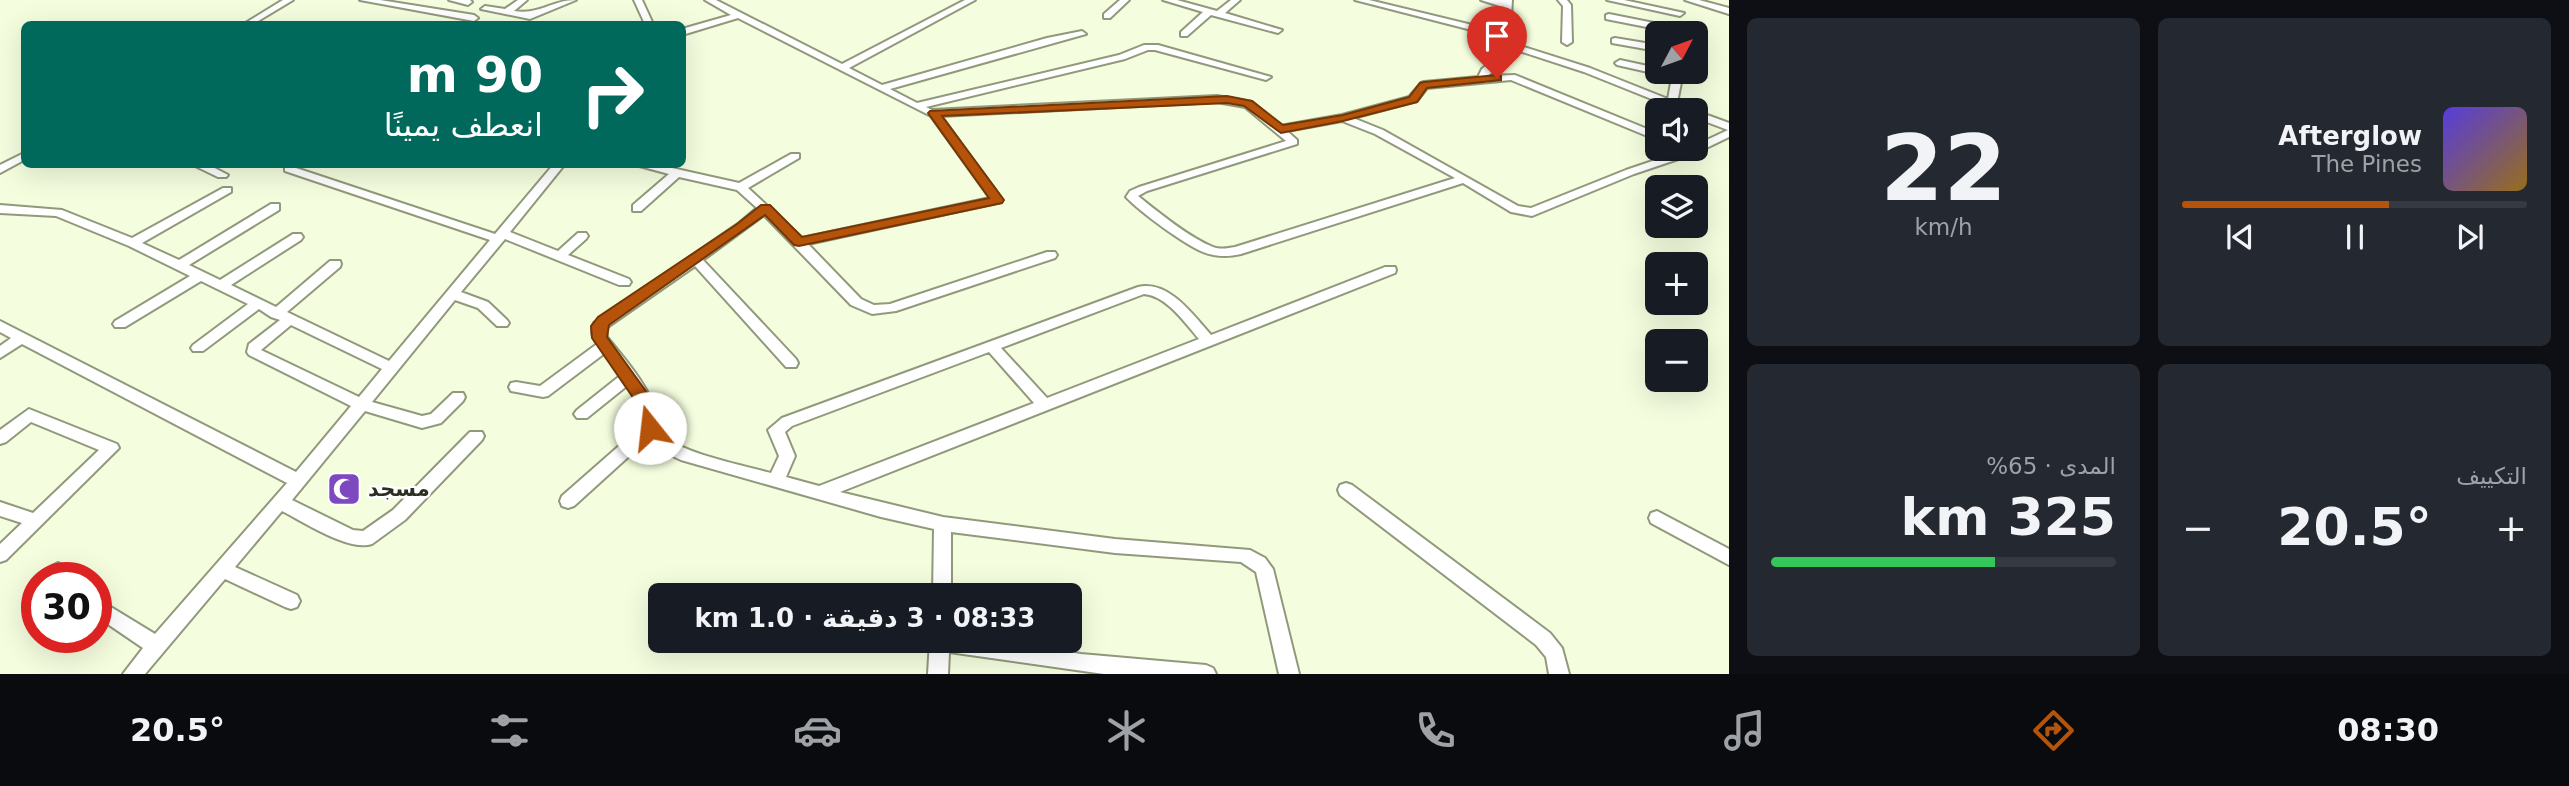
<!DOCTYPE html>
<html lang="ar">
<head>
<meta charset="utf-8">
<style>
  :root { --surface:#171b24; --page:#242831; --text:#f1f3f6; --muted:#9ea1a6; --line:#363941; --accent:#b45309 }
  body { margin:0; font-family:"DejaVu Sans",Vazirmatn,sans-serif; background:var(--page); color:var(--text); direction:rtl; height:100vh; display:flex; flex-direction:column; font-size:26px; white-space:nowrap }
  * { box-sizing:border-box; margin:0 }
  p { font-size:23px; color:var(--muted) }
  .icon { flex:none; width:38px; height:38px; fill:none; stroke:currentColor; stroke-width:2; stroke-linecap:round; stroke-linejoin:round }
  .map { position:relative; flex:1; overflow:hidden; direction:ltr }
  .details { display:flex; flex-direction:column; gap:18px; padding:18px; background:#0d0f14; width:840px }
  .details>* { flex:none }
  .top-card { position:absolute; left:21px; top:21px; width:665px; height:147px; border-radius:10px; box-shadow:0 7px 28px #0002; direction:rtl; background:#00695c; color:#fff; overflow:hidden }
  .needle { width:46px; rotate:49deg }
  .buttons { position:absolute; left:1645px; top:21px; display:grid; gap:14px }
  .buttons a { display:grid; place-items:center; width:63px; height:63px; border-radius:10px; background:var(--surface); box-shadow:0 7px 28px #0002; font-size:35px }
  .speed { position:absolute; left:21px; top:562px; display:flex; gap:14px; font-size:35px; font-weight:700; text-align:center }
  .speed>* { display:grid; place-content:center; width:91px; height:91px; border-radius:50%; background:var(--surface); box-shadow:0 7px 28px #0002; line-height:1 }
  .speed .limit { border:10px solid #d22; background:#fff; color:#111 }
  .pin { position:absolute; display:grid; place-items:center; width:60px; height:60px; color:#fff; margin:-72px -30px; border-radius:50% 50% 50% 0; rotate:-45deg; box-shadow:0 0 7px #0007 }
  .pin .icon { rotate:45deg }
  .me { position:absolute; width:77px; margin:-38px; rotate:344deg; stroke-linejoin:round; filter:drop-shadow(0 0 5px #0008) }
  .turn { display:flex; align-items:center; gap:24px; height:147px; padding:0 28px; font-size:32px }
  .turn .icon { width:91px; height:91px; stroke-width:2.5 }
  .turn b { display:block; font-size:49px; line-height:60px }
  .big { font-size:52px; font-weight:700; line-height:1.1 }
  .details .tile { flex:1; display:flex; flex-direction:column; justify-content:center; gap:10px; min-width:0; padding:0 24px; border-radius:10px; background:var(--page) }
  .details .dial { align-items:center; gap:0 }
  .dial b { font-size:91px; line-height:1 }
  .song { display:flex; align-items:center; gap:21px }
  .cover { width:84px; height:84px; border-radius:10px; background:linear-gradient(135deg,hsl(250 70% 55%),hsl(40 70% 35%)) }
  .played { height:7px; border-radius:4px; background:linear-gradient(90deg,var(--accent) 60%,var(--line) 60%) }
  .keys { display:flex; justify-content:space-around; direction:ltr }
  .heat { display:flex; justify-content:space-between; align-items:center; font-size:38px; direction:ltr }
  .charge { height:10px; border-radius:5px; background:linear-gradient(90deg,#34c759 65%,var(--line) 0) }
  .details .tiles { flex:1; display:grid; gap:18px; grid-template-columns:repeat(2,1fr) }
  .trip { position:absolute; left:648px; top:583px; width:434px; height:70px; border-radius:10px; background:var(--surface); box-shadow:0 7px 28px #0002; font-weight:700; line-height:70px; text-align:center; direction:rtl }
  .dock { display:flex; height:112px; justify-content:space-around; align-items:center; background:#090b0e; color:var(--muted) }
  .dock .icon { width:49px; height:49px }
  .dock .active { color:var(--accent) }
  .dock b { font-size:32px; color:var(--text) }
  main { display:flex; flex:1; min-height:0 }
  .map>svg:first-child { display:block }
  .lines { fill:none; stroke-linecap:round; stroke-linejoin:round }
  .minor-casing { stroke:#91997c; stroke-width:4 }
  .minor { fill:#fff; fill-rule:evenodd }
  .route { fill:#b45309; stroke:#753606; stroke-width:2 }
  .labels { text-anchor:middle; stroke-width:5; stroke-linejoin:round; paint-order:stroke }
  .poi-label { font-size:21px; font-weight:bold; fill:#2b2f23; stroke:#fff; text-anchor:start }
</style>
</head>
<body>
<main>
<section class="details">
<div class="tiles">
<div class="tile">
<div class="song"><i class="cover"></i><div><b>Afterglow</b><p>The Pines</p></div></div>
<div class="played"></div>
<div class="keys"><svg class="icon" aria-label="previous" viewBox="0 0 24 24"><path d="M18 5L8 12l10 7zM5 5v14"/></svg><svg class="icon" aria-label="pause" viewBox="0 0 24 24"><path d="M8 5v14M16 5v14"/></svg><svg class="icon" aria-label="next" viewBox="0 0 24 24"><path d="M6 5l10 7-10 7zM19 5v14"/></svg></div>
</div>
<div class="tile dial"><b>22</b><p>km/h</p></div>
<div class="tile"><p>التكييف</p>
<div class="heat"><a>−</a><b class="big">20.5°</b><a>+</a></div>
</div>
<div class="tile"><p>المدى · 65%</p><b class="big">325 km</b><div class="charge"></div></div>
</div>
</section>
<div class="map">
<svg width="1729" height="674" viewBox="0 0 1729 674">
  <rect width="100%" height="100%" fill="#f4fdde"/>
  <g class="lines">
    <defs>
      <g id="minor">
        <polygon points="283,0 293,0 253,24 244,24"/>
        <polygon points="360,0 380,0 474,15 478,18 474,21"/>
        <polygon points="449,0 470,0 472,2 468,5"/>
        <path d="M518,0H527L514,11C540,15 552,0 576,0L530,19L481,9L485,6L505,9Z"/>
        <polygon points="634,0 642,0 653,24 645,24"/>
        <path d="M705,0H716L842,64L965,0H975L849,68L882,85L1047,38L1082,31L1086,34L890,89L917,103L1119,55L1144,45H1158L1271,77L1266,80L1155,50H1148L1125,59L926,107L932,110L1217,96L1252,102L1280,126L1342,115L1409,97L1421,83L1424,82L1478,77L1482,69L1488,64L1495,36L1355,0H1369L1497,31L1503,17V7L1481,0H1512L1511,17L1502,40L1590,68L1668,99L1673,72H1683L1677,103L1692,110H1679L1584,72L1501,45L1498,65L1488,76L1515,75L1657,133V140L1511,80L1427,88L1417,101L1353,118L1383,130L1518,206L1531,208L1626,170L1688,149H1696V145L1728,130L1696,118V111L1729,123V137L1696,153L1634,174L1532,216L1511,212L1463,183L1241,254C1228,257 1216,257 1203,252C1184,244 1140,212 1126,197L1130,191L1139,187L1286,141L1245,107L1217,102L941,116L1001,198V202L808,244L861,299L874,305L890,304L1047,252H1055L1057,255L1055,258L896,311L872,314L851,305L764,215L703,260L796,359L798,363L796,367H786L695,266L606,328L607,337C623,357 640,376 651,399C656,410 657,426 664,435C676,452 749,467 771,473L779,456L768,430L782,418L1138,287C1169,280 1193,315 1211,335L1385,267H1395L1396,270L1395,273L840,492L943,517L1115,539L1250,550L1265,558L1273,569L1299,674H1279L1256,572L1241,562L1115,553L951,532V595H933L934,529L881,517L681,460L658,449L649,438L574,506L568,508L562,506L560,501L562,496L644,424L636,400L628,385L587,418H577L574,414L577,410L621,375L605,353L548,396L543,397L511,391L509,387L511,383L516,382L540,386L597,344C593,338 590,330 594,323L738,224L757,208L737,190L679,177L641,211H633V205L669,174L632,164H654L739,183L791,154H799V158L748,188L802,238L990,198L931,116L738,18L682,35V29L731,15ZM1342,121L1375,134L1455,178L1235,247C1228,248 1221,250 1213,247C1190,238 1158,212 1138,196L1147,191L1297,144V140L1287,131ZM1144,294C1167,296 1185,323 1199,339L1047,398L1001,348ZM989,352L1034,403L819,486L786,477L795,456L785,432L792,426Z"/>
        <polygon points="1120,0 1129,0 1110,18 1104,18 1104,14"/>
        <polygon points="1163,0 1177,0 1217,11 1231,0 1240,0 1225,13 1282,30 1278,33 1211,15 1187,36 1181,36 1181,32 1203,12"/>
        <polygon points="1558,0 1567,0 1571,5 1572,42 1567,45 1562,42 1563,6"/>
        <polygon points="1607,0 1624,0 1684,13 1680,16"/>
        <polygon points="1685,0 1699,0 1729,8 1729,14"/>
        <polygon points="1609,14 1679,28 1683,31 1677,33 1606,19 1606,15"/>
        <polygon points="1615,38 1657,45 1657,51 1612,43 1612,39"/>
        <polygon points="1620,60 1657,68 1657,72 1661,72 1657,74 1617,65 1615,63"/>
        <polygon points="24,153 24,160 0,173 0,165"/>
        <polygon points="191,164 207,164 228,175 226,177 218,177"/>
        <path d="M554,164H565L510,232L558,251L578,233H586L588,236L586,239L568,255L629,279L631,282L629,285H619L505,239L461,292L488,302L507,320L509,323L507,326H497L478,308L455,300L372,402L422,416L431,414L453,393H463L465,397L463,401L441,423L422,428L365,411L292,500L353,530L363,531L393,510L470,432H482L484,436L482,440L405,520L372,544C349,552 304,522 282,511L235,567L297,595L300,601L297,607L291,609L285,607L225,579L145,674H123L143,648L96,616V598L155,634L287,483L22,344L0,358V346L11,338L0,332V321L296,472L351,406L249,355L247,352L249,344L280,320L271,317L259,309L203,351H193L191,348L193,345L248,304L201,281L125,327H115L113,324L115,321L190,276L129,246L56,216L0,213V205L62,210L132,238L223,188H231V192L142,243L179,260L271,204H279V210L189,265L220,280L293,234H301L303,237L301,240L231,285L276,307L330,261H340L341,264L340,267L287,312L389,361L490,240L285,171V167H293L495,234ZM291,325L382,369L359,397L261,350Z"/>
        <polygon points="29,409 117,444 119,448 6,560 0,562 0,544 22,523 0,516 0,502 33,513 99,450 31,422 6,442 0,444 0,430"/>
        <polygon points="1346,483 1352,485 1550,633 1562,648 1569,674 1549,674 1546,657 1536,645 1340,495 1338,490 1340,485"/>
        <polygon points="1657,511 1729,549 1729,565 1651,523 1649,518 1651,513"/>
        <polygon points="58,563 64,566 74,578 53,578 49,571 52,566"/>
        <polygon points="930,640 989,640 1081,654 1206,665 1213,668 1216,674 1104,674 949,652 948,674 928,674"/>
      </g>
    </defs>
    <use href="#minor" class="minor-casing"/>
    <use href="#minor" class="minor"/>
  </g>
  <polygon class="route" points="1497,75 1501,76 1501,80 1427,88 1417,102 1343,121 1281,133 1244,106 1227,103 942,116 1004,200 1002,203 799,246 794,245 765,215 609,325 607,337 653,401 659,428 657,433 644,433 636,402 592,338 591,326 598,317 737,224 761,205 770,205 802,237 989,198 928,113 930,111 1227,96 1252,101 1283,125 1343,115 1409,97 1420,83 1424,82"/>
  <defs>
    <symbol id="mosque-square" viewBox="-11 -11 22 22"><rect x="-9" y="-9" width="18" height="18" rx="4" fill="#7e48c0" stroke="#fff"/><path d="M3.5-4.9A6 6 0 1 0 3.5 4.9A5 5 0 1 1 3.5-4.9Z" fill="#fff"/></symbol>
  </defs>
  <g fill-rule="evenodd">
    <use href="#mosque-square" x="325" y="470" width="38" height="38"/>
  </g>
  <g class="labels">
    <g class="poi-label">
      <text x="368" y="496">مسجد</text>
    </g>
  </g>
</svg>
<div class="buttons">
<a><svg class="needle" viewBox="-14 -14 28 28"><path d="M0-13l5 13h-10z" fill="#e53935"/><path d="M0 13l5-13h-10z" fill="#9ea1a6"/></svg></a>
<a><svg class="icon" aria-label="sound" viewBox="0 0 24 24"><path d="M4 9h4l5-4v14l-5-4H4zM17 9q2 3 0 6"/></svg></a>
<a><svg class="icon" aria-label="layers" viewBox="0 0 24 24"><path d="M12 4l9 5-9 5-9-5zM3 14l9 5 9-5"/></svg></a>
<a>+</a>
<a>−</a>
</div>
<div class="speed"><div class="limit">30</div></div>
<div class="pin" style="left:1497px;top:78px;background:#d93025"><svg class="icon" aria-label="arrive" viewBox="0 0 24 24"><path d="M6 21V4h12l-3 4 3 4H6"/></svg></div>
<svg class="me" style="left:650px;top:428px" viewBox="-20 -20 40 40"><circle r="19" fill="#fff"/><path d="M0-13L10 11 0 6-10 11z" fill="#b45309"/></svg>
<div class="trip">08:33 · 3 دقيقة · 1.0 km</div>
<div class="top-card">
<div class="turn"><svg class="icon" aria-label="right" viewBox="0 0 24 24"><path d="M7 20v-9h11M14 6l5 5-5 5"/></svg><div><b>90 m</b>انعطف يمينًا</div></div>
</div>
</div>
</main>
<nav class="dock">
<b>08:30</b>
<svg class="icon active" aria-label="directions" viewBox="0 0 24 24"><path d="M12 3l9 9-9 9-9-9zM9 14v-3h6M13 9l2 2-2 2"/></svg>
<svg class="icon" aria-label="music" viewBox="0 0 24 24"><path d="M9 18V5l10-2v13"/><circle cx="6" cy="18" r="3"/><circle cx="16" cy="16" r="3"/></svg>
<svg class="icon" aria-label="phone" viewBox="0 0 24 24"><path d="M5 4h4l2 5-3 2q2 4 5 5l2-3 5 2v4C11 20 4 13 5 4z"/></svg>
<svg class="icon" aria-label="climate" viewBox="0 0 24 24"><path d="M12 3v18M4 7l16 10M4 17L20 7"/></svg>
<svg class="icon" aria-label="car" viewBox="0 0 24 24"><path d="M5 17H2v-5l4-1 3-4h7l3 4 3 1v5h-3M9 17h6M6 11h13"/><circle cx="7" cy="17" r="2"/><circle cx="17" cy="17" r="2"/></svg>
<svg class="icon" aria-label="filters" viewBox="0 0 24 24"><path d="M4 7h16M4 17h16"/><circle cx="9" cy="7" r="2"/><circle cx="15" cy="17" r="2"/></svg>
<b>20.5°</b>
</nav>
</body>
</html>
